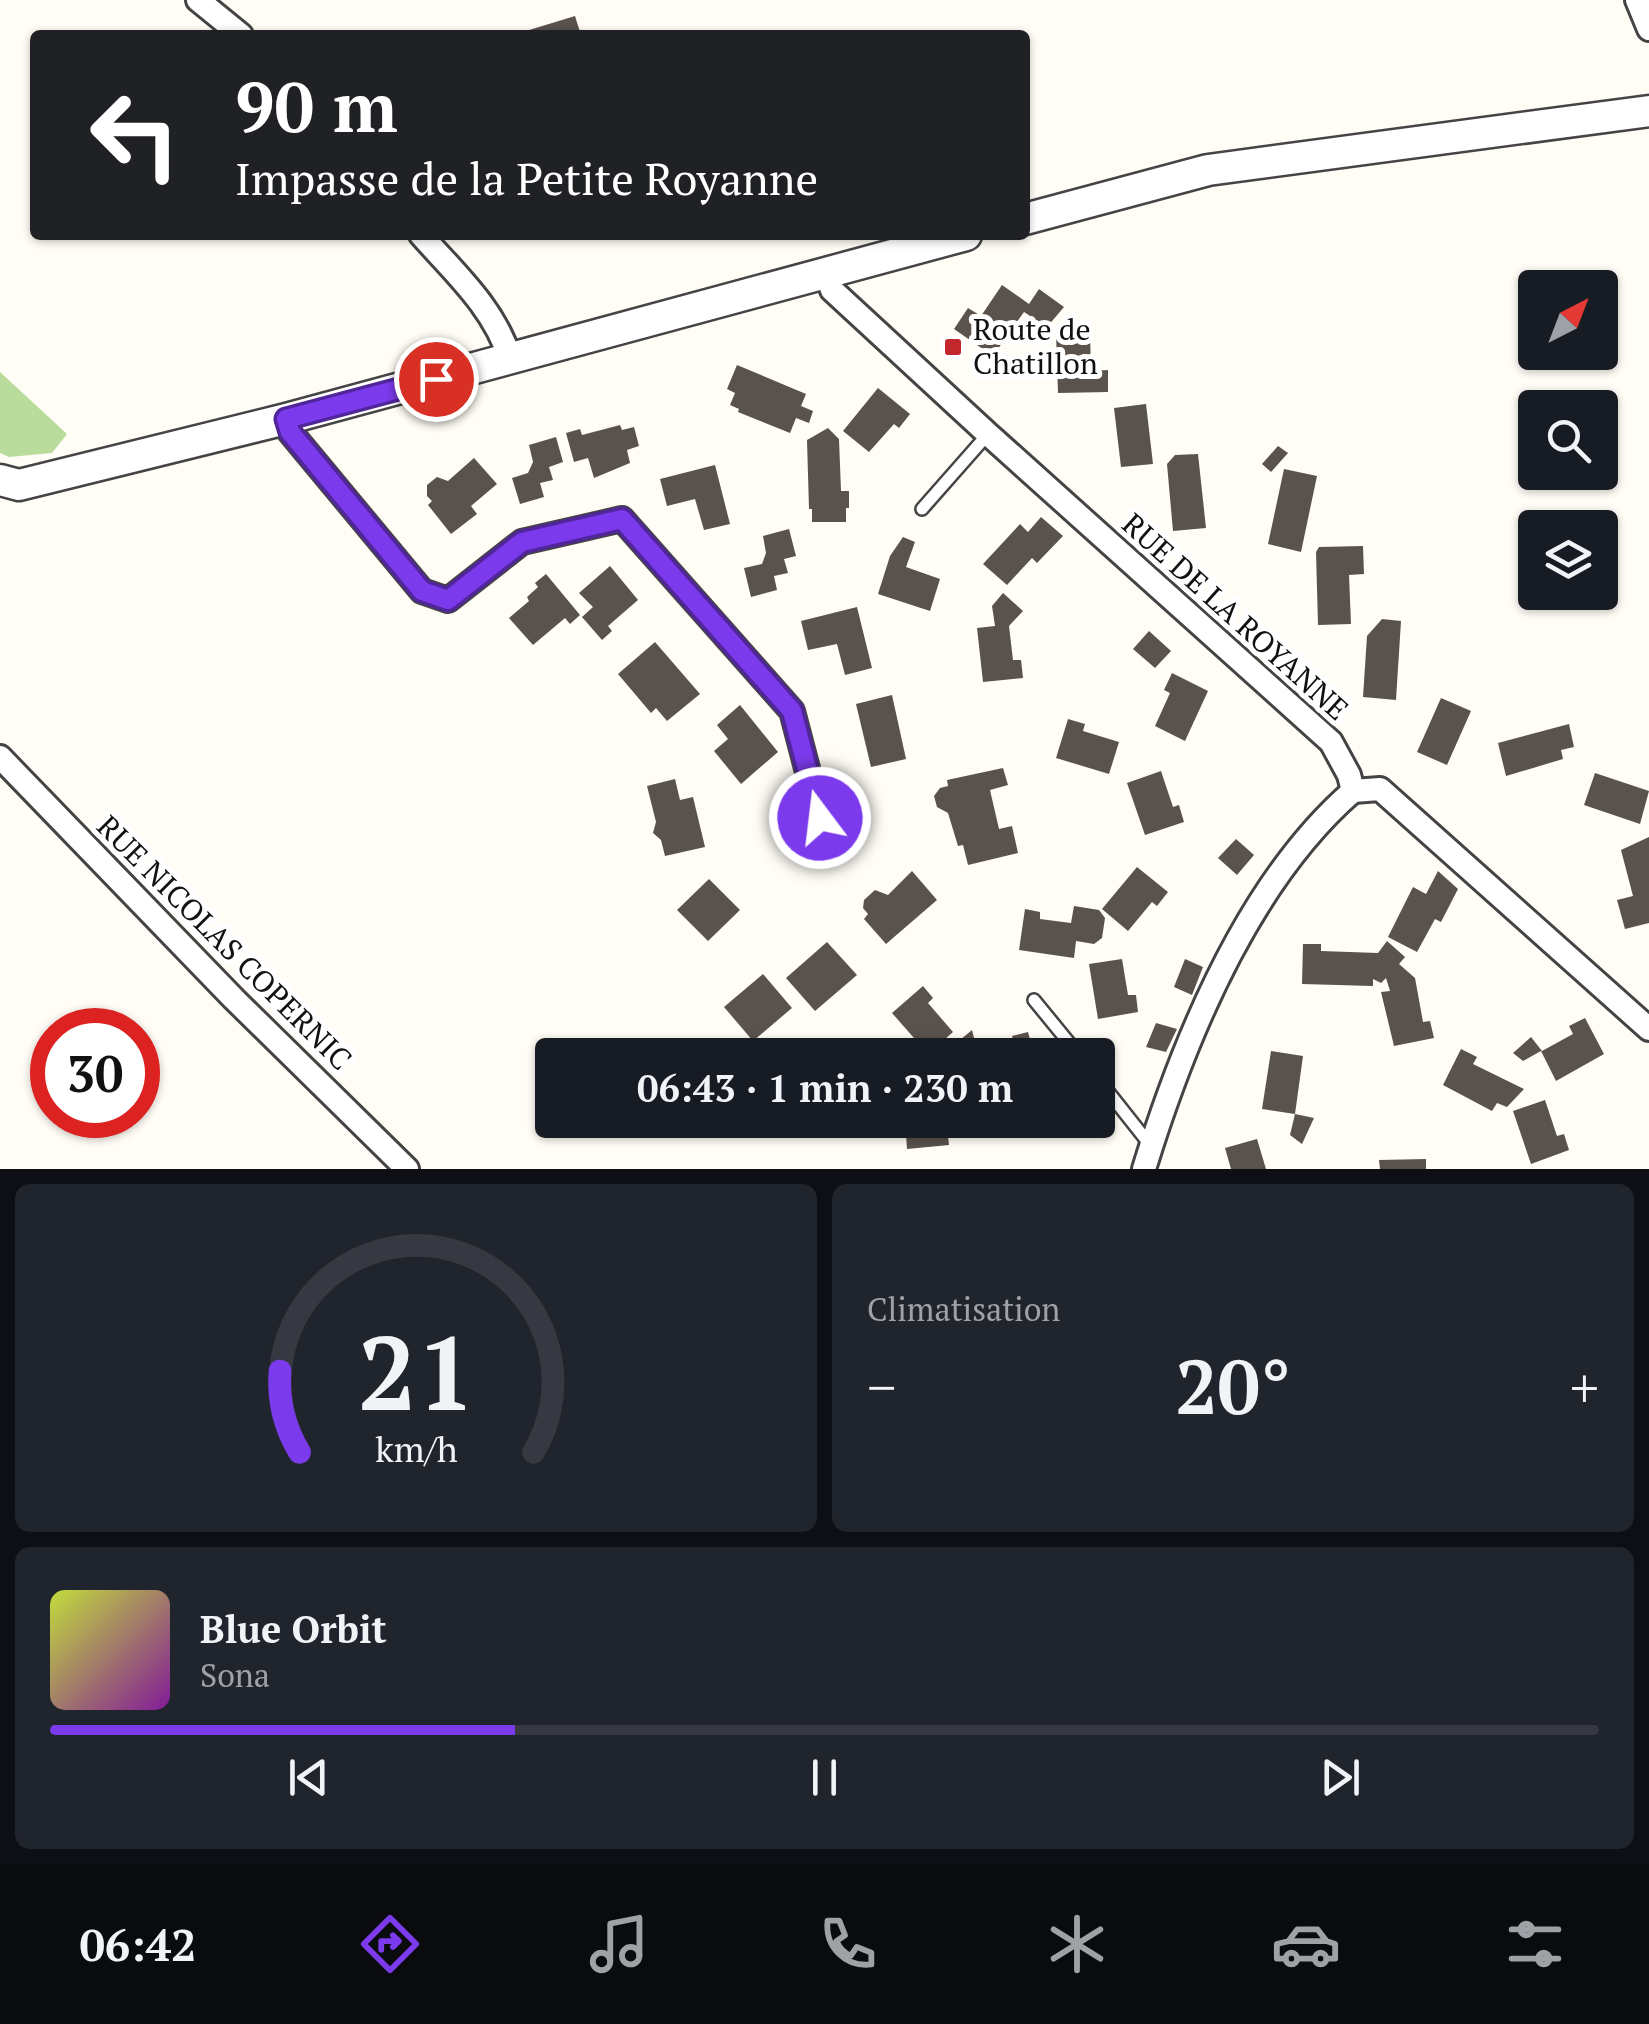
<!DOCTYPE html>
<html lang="fr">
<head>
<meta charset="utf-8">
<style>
  :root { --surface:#171b24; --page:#20242c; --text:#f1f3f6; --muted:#9ea1a6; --line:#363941; --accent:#7c3aed }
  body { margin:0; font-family:"PT Serif",serif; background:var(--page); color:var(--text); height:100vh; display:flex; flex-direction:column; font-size:38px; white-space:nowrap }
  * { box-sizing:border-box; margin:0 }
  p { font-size:32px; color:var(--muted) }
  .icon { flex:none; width:55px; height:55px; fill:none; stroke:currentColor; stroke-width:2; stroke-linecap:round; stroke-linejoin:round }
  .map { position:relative; height:1169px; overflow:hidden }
  .details { display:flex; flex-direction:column; gap:15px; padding:15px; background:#0d0f14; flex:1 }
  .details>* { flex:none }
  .hud { position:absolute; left:30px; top:30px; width:1000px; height:210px; border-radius:10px; box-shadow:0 2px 8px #0004; background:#202124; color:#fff; overflow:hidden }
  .needle { width:65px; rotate:42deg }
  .fabs { position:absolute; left:1518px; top:270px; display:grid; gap:20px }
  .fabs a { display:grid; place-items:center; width:100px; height:100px; border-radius:10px; background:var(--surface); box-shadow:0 2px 8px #0004; font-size:50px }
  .speed { position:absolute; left:30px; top:1008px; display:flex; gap:20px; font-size:50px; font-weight:700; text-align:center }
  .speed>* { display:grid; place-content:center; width:130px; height:130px; border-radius:50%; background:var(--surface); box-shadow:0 2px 8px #0004; line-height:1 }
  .speed .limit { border:15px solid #d22; background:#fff; color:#111 }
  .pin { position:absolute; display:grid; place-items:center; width:85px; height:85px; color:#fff; margin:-42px; border:5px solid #fff; border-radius:50%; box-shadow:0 2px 10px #0007 }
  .me { position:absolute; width:110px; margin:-55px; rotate:345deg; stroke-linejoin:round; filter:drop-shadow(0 0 8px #0008) }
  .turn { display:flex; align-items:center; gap:35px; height:210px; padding:0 40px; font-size:45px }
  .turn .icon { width:130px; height:130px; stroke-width:2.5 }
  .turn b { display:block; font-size:70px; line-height:85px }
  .big { font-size:75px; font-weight:700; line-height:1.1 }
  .details .card { flex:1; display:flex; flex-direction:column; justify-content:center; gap:15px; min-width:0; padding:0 35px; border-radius:15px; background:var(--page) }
  .details .dial { align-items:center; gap:0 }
  .dial svg { height:260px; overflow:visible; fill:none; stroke:var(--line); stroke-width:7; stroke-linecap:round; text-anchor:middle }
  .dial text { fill:var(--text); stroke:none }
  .song { display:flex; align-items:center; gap:30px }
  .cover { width:120px; height:120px; border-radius:15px; background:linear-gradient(135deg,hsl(70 70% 55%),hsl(290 70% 35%)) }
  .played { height:10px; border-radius:5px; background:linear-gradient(90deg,var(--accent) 30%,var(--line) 30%) }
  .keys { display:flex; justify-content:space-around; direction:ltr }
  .heat { display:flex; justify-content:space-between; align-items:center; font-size:55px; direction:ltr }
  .details .tiles { flex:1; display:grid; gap:15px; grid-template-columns:1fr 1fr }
  .card:last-child { grid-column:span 2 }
  .trip { position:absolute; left:535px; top:1038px; width:580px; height:100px; border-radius:10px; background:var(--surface); box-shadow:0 2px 8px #0004; font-weight:700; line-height:100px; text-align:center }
  .tab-bar { display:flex; height:160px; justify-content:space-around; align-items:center; background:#090b0e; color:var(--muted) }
  .tab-bar .icon { width:70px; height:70px }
  .tab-bar .on { color:var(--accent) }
  .tab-bar b { font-size:45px; color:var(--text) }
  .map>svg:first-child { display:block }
  .forest { fill:#b9dc9c }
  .building { fill:#5a524d }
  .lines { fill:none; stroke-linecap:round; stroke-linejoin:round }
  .service-casing { stroke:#444; stroke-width:16 }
  .minor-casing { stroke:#444; stroke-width:28 }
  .tertiary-casing { stroke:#444; stroke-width:35 }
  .service { stroke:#fff; stroke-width:11 }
  .minor { stroke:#fff; stroke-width:22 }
  .tertiary { stroke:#fff; stroke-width:30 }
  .route-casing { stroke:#51269a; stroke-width:25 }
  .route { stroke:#7c3aed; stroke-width:18 }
  .poi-dot { fill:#c4262e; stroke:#fff; stroke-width:4 }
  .labels { text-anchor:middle; stroke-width:10; stroke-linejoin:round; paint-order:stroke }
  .poi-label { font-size:30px; fill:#111; stroke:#fff; text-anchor:start }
  .street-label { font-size:30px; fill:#111; stroke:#fff }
</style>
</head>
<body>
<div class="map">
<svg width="1649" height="1169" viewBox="0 0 1649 1169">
  <rect width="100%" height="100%" fill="#fffdf5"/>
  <polygon class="forest" points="0,372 67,434 52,453 9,457 0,453"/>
  <g class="building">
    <polygon points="575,16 581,35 516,35 516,34"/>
    <polygon points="1002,285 1029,304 1039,289 1064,307 1047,327 1024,312 993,356 954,329 968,308 981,316"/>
    <polygon points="1090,332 1091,371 1108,370 1108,392 1058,393 1056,333"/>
    <polygon points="737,365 806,394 801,406 813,411 809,423 796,418 790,433 738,412 739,409 730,405 735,393 727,389"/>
    <polygon points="878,388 910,414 899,428 894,424 869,452 843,431"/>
    <polygon points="1146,404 1153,464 1121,467 1114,408"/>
    <polygon points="620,425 622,430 634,427 639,446 627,450 630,463 594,478 588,458 574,462 566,433 580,429 582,435"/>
    <polygon points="828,428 839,439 841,491 849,491 849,508 846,508 846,522 812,522 812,509 809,509 807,440"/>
    <polygon points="556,437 563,462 549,467 553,480 540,483 544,497 520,504 512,478 528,473 533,462 529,445"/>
    <polygon points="1278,446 1288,453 1271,472 1262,464"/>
    <polygon points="1198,454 1206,528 1173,531 1167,464 1175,455"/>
    <polygon points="474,458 497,484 471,506 477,514 451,534 428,505 432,501 427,496 427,485 437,477 448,481"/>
    <polygon points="715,465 730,524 704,530 695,499 667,506 660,479"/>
    <polygon points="1284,469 1317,476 1301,552 1268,544"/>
    <polygon points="1041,517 1063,536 1037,563 1032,558 1007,585 983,564 1020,524 1028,532"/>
    <polygon points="789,529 796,556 784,559 788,573 774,576 777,590 751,597 744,568 762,564 766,553 763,536"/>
    <polygon points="903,537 915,542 906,567 940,579 930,611 878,594 890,556"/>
    <polygon points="1363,546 1364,574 1349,575 1351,624 1318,625 1316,552 1319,547"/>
    <polygon points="610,566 638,600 608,626 612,631 602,640 582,617 593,607 579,593"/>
    <polygon points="546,574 580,615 570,624 565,618 533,645 509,618 529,601 527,597 538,587 535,583"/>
    <polygon points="1003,593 1023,611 1009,626 1013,660 1021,660 1023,678 983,682 977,628 995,626 992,606"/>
    <polygon points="857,607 872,668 845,675 837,644 808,650 801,621"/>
    <polygon points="1382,619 1401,621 1396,700 1363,697 1367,636"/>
    <polygon points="1149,631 1171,651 1155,668 1133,649"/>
    <polygon points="655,642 700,694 667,721 656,708 651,713 618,674"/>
    <polygon points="1172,673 1208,691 1185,741 1155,726 1170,693 1164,690"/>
    <polygon points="892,695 906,759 871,767 856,704"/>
    <polygon points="1441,698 1471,711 1447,765 1417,752"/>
    <polygon points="740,705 778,752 741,784 714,751 728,739 717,725"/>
    <polygon points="1068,719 1085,724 1083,731 1119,742 1109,774 1056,758"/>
    <polygon points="1569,724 1574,747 1561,750 1563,759 1506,776 1498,743"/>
    <polygon points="1003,768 1008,785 990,790 999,829 1012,826 1018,853 968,865 963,845 958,846 948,813 937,807 934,796 940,788 948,786 947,780"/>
    <polygon points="1161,771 1173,807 1179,805 1184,822 1145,835 1127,783"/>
    <polygon points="1595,773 1649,791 1640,824 1584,805"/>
    <polygon points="675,779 680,800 693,797 705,847 665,856 661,840 653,833 656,822 647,786"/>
    <polygon points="1649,837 1649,923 1625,929 1617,900 1633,896 1621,850"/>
    <polygon points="1236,839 1254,855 1237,875 1218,858"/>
    <polygon points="1137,867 1168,892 1157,906 1152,902 1128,931 1102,909"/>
    <polygon points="912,871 937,900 886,944 864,919 868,914 863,908 864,900 875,890 888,895"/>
    <polygon points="1438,871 1458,889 1441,922 1435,919 1417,952 1388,937 1413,887 1426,894"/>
    <polygon points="709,879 740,910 708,941 677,910"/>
    <polygon points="1074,906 1099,910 1105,918 1102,938 1094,944 1076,941 1074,958 1019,950 1025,909 1040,912 1040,919 1071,923"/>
    <polygon points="1387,941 1405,957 1399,964 1415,978 1423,1022 1430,1021 1434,1038 1394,1046 1381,992 1390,991 1386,978 1381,983 1373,979 1373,986 1302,984 1303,944 1321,944 1321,951 1378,953"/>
    <polygon points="827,942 857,975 815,1011 786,978"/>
    <polygon points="1122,959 1128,995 1136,995 1138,1012 1098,1019 1089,964"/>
    <polygon points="1185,959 1203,967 1192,995 1174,987"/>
    <polygon points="763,974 792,1008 753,1041 724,1007"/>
    <polygon points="923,986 933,998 928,1003 953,1032 928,1054 892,1013"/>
    <polygon points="1585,1018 1604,1054 1556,1081 1541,1051 1523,1061 1513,1053 1531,1037 1542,1051 1573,1034 1569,1026"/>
    <polygon points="1156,1023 1177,1029 1166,1052 1146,1047"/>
    <polygon points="972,1030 978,1053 1014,1043 1012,1036 1028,1032 1034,1055 942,1055"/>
    <polygon points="1461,1049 1477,1057 1473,1064 1524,1089 1507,1107 1497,1103 1492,1111 1443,1085"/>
    <polygon points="1271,1051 1303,1056 1295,1114 1314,1118 1302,1144 1290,1135 1295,1114 1262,1109"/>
    <polygon points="1545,1100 1557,1136 1564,1134 1569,1150 1531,1164 1513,1111"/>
    <polygon points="905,1120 939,1120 940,1128 947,1128 949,1145 907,1149"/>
    <polygon points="1257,1139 1266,1169 1231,1169 1225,1148"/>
    <polygon points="1426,1159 1426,1169 1380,1169 1379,1160"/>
  </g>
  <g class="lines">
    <defs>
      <g id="service">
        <polyline points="922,509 988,434"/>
        <polyline points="1034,1000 1079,1055"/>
        <polyline points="1098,1079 1151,1146"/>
      </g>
      <g id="minor">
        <polyline points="198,0 241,35"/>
        <polyline points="1637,0 1649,29"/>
        <path d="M421,235C455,273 495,309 510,359"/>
        <polyline points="826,273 832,290 988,434 1331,742 1349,775 1353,791"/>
        <polyline points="286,419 290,432 422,591 448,600 522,542 622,519 792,711 820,818 799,840"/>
        <polyline points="0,757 234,999 407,1169"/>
        <polyline points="1353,791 1380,789 1649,1029"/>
        <path d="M1144,1169C1184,1039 1248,882 1353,791"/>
      </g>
      <g id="tertiary">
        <polyline points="1025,219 1208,170 1649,111"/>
        <polyline points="0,480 19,485 286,419 966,235"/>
      </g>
    </defs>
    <use href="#service" class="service-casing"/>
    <use href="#minor" class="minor-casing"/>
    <use href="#tertiary" class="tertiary-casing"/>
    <use href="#service" class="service"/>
    <use href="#minor" class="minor"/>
    <use href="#tertiary" class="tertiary"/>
  </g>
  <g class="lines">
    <defs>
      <polyline id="route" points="436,379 286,419 290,432 422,591 448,600 522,542 622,519 792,711 820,818"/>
    </defs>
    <use href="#route" class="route-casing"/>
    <use href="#route" class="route"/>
  </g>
  <rect class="poi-dot" x="943" y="337" width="20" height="20" rx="5"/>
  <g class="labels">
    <g class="poi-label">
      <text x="973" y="340">Route de<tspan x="973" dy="34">Chatillon</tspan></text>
    </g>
    <g class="street-label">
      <text transform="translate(1235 617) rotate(42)" y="10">RUE DE LA ROYANNE</text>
      <text transform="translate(224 943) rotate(45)" y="10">RUE NICOLAS COPERNIC</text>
    </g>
  </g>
</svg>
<div class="fabs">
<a><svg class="needle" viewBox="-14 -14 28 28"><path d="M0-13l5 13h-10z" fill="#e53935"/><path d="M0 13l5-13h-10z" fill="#9ea1a6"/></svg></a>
<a><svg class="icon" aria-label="search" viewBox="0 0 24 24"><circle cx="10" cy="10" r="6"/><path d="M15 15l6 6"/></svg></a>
<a><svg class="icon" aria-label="layers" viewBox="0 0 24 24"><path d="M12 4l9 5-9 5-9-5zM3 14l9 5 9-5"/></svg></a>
</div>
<div class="speed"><div class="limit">30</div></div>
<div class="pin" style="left:436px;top:379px;background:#d93025"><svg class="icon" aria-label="arrive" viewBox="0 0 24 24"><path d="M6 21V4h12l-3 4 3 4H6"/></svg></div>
<svg class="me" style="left:820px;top:818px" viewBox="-20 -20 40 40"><circle r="17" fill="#7c3aed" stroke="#fff" stroke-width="3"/><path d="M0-11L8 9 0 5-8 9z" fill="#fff"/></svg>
<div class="trip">06:43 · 1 min · 230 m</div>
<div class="hud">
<div class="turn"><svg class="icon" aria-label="left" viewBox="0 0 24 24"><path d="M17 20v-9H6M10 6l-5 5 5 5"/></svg><div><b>90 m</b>Impasse de la Petite Royanne</div></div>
</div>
</div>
<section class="details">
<div class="tiles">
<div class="card dial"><svg viewBox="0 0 100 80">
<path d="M14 69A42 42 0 1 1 86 69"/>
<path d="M14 69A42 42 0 0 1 8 44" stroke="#7c3aed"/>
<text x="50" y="56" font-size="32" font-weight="700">21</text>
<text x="50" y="72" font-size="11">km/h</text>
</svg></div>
<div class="card"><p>Climatisation</p>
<div class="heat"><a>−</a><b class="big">20°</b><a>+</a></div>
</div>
<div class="card">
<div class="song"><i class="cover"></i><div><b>Blue Orbit</b><p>Sona</p></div></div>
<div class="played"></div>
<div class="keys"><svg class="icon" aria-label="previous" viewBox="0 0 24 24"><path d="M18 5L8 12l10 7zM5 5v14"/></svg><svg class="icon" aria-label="pause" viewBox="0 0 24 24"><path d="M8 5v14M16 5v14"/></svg><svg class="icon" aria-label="next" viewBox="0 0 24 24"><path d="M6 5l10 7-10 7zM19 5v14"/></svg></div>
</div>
</div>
</section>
<nav class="tab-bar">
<b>06:42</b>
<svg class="icon on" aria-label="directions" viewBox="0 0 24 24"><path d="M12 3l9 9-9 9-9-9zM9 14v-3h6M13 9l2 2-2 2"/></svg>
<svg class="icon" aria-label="music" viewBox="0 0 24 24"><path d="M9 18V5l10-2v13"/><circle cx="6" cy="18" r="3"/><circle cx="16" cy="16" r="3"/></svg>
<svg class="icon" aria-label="phone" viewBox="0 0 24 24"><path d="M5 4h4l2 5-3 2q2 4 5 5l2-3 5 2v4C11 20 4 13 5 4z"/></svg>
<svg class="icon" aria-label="climate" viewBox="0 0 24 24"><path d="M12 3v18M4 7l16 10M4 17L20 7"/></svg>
<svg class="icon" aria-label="car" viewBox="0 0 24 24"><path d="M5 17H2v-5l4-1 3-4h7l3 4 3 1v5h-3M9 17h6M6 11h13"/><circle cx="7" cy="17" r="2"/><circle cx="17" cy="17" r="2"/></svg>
<svg class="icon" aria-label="filters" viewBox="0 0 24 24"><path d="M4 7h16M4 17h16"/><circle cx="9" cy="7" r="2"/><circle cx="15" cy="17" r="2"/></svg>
</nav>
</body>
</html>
